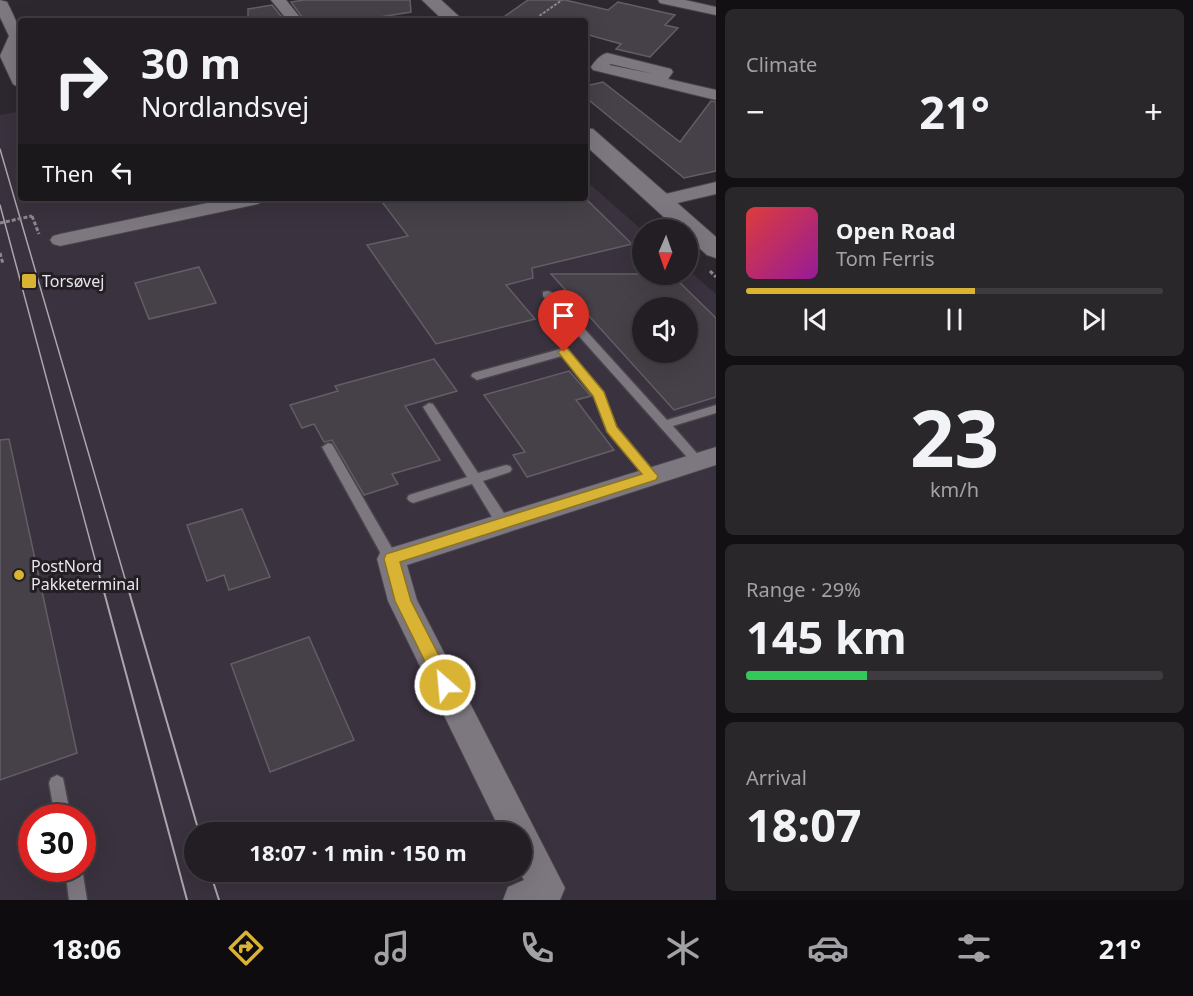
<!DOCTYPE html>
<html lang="en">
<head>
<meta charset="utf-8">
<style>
  :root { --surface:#221e23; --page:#2a272b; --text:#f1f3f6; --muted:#a2a2a6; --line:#3f3c41; --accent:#d9b334 }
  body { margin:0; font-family:"Noto Sans",sans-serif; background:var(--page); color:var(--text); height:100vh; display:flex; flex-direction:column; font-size:22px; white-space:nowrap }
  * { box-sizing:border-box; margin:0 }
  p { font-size:20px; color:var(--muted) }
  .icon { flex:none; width:33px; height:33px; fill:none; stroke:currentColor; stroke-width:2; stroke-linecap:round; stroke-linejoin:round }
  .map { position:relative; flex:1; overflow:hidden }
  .panel { display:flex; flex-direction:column; gap:9px; padding:9px; background:#131013; width:477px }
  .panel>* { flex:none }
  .top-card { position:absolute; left:18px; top:18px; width:570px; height:183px; border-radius:6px; box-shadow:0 6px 24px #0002,0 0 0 2px var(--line); background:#221e23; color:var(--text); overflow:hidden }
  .needle { width:39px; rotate:182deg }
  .controls { position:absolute; left:632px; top:219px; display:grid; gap:12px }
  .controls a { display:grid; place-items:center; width:66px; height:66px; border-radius:50%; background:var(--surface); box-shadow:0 6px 24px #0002,0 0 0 2px var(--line); font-size:30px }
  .speed { position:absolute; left:18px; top:804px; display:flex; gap:12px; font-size:30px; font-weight:700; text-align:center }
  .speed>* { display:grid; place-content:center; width:78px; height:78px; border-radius:50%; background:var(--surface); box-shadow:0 6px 24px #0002,0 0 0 2px var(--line); line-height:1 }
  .speed .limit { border:9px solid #d22; background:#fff; color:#111 }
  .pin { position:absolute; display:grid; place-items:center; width:51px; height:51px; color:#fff; margin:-62px -26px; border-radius:50% 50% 50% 0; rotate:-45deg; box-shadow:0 0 6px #0007 }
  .pin .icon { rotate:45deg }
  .me { position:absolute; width:66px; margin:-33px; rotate:333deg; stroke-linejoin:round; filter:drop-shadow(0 0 4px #0008) }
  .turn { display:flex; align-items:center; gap:21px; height:126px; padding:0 24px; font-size:27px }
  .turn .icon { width:78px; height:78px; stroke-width:2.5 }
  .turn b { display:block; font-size:42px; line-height:51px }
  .then { display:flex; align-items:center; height:57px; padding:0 24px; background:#0003; gap:12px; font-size:22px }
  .big { font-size:45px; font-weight:700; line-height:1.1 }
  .panel .widget { flex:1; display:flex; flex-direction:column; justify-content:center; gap:9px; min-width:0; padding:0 21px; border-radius:9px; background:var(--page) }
  .panel .dial { align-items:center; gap:0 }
  .dial b { font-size:78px; line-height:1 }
  .song { display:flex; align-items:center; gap:18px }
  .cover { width:72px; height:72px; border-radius:9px; background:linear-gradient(135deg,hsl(0 70% 55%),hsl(300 70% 35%)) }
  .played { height:6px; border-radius:3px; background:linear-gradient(90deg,var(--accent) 55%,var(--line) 55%) }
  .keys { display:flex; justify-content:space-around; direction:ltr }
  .heat { display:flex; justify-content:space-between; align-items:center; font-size:33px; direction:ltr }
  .charge { height:9px; border-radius:4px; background:linear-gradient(90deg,#34c759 29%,var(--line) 0) }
  .trip { position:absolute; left:184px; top:822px; width:348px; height:60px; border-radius:30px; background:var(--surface); box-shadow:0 6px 24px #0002,0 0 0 2px var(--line); font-weight:700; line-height:60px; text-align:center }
  .tabs { display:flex; height:96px; justify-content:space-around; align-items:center; background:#0e0c0e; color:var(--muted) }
  .tabs .icon { width:42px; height:42px }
  .tabs .active { color:var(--accent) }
  .tabs b { font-size:27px; color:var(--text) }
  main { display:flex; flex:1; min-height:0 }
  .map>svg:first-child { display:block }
  .built { fill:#3a323e; fill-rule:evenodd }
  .building { fill:#464148; stroke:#635e66; stroke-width:1.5; fill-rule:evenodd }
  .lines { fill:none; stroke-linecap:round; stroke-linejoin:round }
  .service-casing { stroke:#48444a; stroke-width:3 }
  .minor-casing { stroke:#48444a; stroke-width:2 }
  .tertiary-casing { stroke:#48444a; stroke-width:2 }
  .path-far1 { stroke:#8b878d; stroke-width:2; stroke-dasharray:3 1.5; stroke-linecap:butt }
  .path { stroke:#8b878d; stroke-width:3; stroke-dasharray:4 2; stroke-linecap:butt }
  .service { fill:#7d7880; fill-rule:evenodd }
  .minor { fill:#7d7880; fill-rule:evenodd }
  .tertiary { fill:#7d7880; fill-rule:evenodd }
  .tram-far1 { stroke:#aaa6ac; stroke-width:1.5 }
  .tram { stroke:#aaa6ac; stroke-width:2 }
  .path-bridge { stroke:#8b878d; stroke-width:3; stroke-dasharray:4 2; stroke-linecap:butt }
  .route { fill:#d9b334; stroke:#8d7422; stroke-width:1.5 }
  .poi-dot { fill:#d9b334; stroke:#231f25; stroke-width:2 }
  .labels { text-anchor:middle; stroke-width:6; stroke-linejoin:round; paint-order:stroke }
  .poi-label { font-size:16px; fill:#e9e6eb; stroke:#231f25; text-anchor:start }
</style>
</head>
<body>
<main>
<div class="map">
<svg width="716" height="900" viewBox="0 0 716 900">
  <rect width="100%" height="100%" fill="#2d282f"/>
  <path class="built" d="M21,111V198H585V180L642,230V274H687V269L716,294V900H0V115ZM642,308H687V352H642ZM32,818H82V868H32ZM195,832H522V872H195Z"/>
  <g class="building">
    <polygon points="304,0 410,0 411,12 355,21 305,21 291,2"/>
    <polygon points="528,0 565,0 608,10 618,2 675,15 665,25 678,28 650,57 616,49 621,44 585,34 585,21 498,21"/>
    <polygon points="272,5 285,21 248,21 248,9"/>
    <polygon points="603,82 680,142 711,101 716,102 716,171 684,178 585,97 585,86"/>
    <polygon points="379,198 585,198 632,244 532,268 533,278 506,285 535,319 436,344 367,245 408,236"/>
    <polygon points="199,267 216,303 149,319 135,283"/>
    <path d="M551,274H671L716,318V397L674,410ZM642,308H687V352H642Z"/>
    <polygon points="434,359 457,391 405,406 440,460 392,474 398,484 364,495 332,440 324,442 314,424 302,428 290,405 338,391 335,386"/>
    <polygon points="569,371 591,396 576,400 614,450 527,477 513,455 525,452 484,395"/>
    <polygon points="9,439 77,753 0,780 0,440"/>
    <polygon points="242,509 270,577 229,590 224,575 207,581 187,525"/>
    <polygon points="309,637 354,740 270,772 231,664"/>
  </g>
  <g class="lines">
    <defs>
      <g id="service">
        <polygon points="547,291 551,292 667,420 716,405 716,413 673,426 702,459 704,462 702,465 694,465 543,296 543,292"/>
        <polygon points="564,348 568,350 603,392 616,426 655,473 657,476 655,479 647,479 607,431 594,396 562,356 477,380 471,376 473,373"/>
        <polygon points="429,403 433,404 478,473 506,465 510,466 512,469 510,472 483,481 508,519 509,523 508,527 498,527 472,484 413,503 409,501 407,498 409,495 467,477 423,407"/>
        <polygon points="328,443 332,444 396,555 398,559 396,563 391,564 386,563 322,447"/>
        <polygon points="57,775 63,778 71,818 55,818 49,783 51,778"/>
        <polygon points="65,868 82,868 87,900 69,900"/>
      </g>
      <g id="minor">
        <path d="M0,0L7,2C17,22 24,34 16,56L21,67V89L13,84L0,56L9,36L0,17Z"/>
        <polygon points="271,0 286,0 303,21 288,21"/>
        <polygon points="658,0 685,0 716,7 716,15 660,3"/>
        <path d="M607,53L671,69L673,72L668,79L716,90V100L593,70L591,67C595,61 600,55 607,53ZM611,64L654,74L609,65Z"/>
        <polygon points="716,182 716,194 660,207 650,201 653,197"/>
        <polygon points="231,198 268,198 258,204 60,246 53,244 50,240 53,236 60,234"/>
        <polygon points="716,447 716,465 407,565 417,600 565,888 560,900 503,900 508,887 524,880 519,872 522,872 522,832 501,832 388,601 377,559 381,551"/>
      </g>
      <g id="tertiary">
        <polygon points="422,0 441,0 464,21 444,21"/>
        <polygon points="585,128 593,129 716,237 716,258 707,255 687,237 687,230 678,230 585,145"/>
      </g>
    </defs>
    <use href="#service" class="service-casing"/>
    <use href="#minor" class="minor-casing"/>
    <use href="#tertiary" class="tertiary-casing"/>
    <polyline class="path-far1" points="538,21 535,19 562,0"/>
    <g class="path">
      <polyline points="32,216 39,234"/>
      <polyline points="0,253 3,264"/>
      <polyline points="710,271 716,277"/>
    </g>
    <use href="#service" class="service"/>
    <use href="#minor" class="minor"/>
    <use href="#tertiary" class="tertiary"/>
    <g class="tram-far1">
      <polyline points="0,149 128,589"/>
      <polyline points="0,205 103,589"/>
    </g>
    <g class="tram">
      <polyline points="103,588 187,900"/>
      <polyline points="128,588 199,832"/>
      <polyline points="210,872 219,900"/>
    </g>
    <polyline class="path-bridge" points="0,223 32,216"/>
  </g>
  <polygon class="route" points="564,348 568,349 604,392 617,427 658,476 656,480 400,562 411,601 454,685 451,690 445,693 439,690 395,601 384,559 386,554 642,474 607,432 593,396 558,352"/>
  <g class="poi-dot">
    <rect x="21" y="273" width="16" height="16" rx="3"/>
    <circle cx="19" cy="575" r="6"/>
  </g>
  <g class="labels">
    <g class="poi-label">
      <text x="42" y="287">Torsøvej</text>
      <text x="31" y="572">PostNord<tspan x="31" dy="18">Pakketerminal</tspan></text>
    </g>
  </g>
</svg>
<div class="controls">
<a><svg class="needle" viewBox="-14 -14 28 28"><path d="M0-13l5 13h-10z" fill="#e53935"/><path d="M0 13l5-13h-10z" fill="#a2a2a6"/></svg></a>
<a><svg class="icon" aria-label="sound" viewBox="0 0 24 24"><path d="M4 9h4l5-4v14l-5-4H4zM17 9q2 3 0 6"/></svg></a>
</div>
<div class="speed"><div class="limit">30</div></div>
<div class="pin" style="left:564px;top:352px;background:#d93025"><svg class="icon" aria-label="arrive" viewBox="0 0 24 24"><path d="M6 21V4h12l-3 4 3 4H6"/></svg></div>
<svg class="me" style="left:445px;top:685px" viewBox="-20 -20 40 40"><circle r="17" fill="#d9b334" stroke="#fff" stroke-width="3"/><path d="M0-11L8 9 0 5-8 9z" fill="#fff"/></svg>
<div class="trip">18:07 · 1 min · 150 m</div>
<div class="top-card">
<div class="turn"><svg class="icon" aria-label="right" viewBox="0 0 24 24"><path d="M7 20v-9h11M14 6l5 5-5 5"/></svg><div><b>30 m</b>Nordlandsvej</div></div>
<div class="then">Then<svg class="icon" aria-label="left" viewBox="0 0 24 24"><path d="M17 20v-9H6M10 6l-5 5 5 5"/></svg></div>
</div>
</div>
<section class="panel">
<div class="widget"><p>Climate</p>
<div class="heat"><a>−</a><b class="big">21°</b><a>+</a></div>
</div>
<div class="widget">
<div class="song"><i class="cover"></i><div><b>Open Road</b><p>Tom Ferris</p></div></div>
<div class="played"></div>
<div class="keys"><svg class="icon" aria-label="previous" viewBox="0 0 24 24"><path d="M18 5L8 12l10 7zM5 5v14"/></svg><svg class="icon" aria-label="pause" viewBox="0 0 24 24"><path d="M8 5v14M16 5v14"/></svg><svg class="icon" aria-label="next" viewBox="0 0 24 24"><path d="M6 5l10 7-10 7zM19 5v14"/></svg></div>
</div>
<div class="widget dial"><b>23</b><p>km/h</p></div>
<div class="widget"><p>Range · 29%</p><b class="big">145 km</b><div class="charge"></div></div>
<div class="widget"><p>Arrival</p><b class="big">18:07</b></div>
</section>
</main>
<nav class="tabs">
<b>18:06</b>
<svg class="icon active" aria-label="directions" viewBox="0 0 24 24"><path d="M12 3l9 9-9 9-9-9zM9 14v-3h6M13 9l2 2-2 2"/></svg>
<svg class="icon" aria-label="music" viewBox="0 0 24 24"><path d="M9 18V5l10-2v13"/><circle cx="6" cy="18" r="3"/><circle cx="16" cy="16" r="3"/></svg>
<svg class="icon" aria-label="phone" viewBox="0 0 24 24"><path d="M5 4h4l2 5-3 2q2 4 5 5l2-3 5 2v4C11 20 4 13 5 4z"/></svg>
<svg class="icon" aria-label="climate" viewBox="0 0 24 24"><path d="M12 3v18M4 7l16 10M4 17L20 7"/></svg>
<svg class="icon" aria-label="car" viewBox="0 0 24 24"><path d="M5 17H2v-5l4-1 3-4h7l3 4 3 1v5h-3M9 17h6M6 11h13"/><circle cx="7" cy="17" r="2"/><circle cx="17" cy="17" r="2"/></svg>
<svg class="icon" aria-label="filters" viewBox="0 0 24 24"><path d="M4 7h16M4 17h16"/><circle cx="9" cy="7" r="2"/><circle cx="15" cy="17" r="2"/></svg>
<b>21°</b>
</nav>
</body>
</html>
